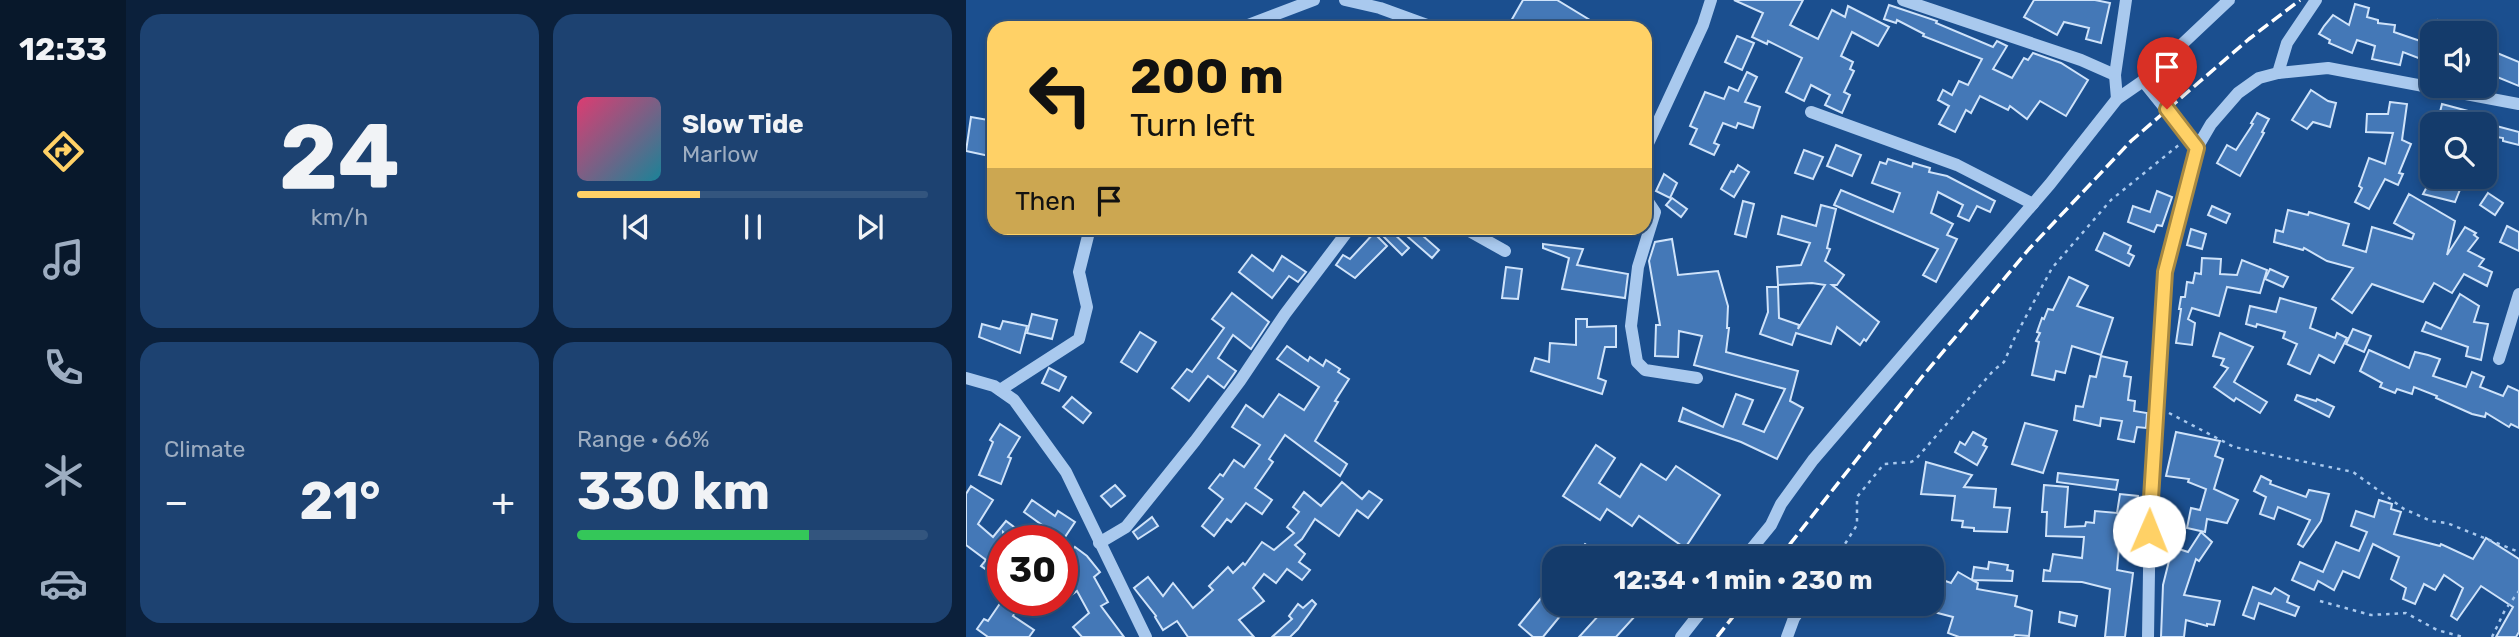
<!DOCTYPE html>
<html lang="en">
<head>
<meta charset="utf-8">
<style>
  :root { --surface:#143b6b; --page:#1d4271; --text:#f1f3f6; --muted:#9dadc1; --line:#33557e; --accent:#ffd166 }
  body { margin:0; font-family:Rubik,sans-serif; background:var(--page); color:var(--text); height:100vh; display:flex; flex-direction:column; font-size:26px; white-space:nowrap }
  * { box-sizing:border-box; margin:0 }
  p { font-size:23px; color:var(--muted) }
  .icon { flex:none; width:38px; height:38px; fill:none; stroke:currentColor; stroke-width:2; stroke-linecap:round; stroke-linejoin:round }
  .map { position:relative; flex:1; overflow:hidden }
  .drawer { display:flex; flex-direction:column; gap:14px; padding:14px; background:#0b203b; width:840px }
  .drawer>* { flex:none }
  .banner { position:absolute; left:21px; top:21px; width:665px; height:214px; border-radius:21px; box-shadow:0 4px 10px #0003,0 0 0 2px var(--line); background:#ffd166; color:#111; overflow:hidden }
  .controls { position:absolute; left:1454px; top:21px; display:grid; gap:14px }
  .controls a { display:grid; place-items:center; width:77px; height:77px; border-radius:14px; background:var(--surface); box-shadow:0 4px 10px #0003,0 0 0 2px var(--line); font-size:35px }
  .speed { position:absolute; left:21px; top:525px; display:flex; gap:14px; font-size:35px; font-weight:700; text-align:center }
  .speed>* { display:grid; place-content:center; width:91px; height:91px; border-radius:50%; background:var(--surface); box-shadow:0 4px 10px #0003,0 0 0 2px var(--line); line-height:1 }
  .speed .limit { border:10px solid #d22; background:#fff; color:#111 }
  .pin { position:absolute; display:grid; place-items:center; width:60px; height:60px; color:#fff; margin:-72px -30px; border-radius:50% 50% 50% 0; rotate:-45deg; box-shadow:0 0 7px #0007 }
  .pin .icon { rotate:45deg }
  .me { position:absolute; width:77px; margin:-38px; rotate:1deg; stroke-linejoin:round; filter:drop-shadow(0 0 5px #0008) }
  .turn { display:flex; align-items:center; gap:24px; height:147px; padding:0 28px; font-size:32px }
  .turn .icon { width:91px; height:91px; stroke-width:2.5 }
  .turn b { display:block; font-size:49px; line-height:60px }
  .then { display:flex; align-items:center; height:66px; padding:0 28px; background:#0003; gap:14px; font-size:26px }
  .big { font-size:52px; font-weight:700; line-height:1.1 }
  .drawer .tile { flex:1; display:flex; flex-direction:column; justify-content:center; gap:10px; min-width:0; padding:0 24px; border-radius:21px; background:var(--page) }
  .drawer .dial { align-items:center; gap:0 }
  .dial b { font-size:91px; line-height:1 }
  .song { display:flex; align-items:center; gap:21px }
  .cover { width:84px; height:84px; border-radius:10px; background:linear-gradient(135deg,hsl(340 70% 55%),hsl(190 70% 35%)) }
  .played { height:7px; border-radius:4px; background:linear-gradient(90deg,var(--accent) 35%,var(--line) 35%) }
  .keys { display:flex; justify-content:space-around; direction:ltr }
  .heat { display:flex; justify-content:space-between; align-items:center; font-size:38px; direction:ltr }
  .charge { height:10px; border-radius:5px; background:linear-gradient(90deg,#34c759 66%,var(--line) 0) }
  .drawer .tiles { flex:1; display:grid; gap:14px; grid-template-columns:repeat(2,1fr) }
  .trip { position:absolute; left:576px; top:546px; width:402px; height:70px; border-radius:21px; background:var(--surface); box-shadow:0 4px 10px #0003,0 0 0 2px var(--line); font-weight:700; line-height:70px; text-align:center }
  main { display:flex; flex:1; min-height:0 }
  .tab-bar { display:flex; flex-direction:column; width:126px; justify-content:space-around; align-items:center; background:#08182b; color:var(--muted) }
  .tab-bar .icon { width:49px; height:49px }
  .tab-bar .on { color:var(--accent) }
  .tab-bar b { font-size:32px; color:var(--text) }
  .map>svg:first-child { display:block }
  .building { fill:#4478b7; stroke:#cfe3fa; stroke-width:2 }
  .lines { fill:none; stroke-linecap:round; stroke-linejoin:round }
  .path { stroke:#a9c9ee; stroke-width:2.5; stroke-dasharray:3.5 5; stroke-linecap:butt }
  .minor { stroke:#a9c9ee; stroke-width:12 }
  .rail { stroke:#fff; stroke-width:3.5; stroke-dasharray:12 5; stroke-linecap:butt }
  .route-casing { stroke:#a68842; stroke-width:18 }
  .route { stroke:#ffd166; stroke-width:12 }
</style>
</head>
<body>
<main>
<nav class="tab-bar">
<b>12:33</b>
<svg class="icon on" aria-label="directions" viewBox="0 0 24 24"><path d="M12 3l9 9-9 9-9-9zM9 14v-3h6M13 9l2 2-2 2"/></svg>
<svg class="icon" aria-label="music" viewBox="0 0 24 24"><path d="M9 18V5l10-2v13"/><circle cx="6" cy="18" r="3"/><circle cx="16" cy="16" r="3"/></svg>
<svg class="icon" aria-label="phone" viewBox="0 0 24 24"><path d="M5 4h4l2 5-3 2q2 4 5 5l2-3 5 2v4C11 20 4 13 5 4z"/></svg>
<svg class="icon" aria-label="climate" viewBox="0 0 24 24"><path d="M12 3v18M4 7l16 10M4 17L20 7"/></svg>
<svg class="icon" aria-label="car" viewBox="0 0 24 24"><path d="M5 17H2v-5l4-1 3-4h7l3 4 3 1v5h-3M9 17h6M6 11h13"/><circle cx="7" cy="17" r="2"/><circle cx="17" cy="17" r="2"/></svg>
</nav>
<section class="drawer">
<div class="tiles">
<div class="tile dial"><b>24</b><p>km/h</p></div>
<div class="tile">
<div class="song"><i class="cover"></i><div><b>Slow Tide</b><p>Marlow</p></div></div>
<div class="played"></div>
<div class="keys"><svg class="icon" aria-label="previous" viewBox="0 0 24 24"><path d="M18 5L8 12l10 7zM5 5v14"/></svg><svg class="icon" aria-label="pause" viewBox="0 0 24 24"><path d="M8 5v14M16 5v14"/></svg><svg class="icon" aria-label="next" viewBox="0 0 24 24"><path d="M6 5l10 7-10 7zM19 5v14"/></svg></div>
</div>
<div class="tile"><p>Climate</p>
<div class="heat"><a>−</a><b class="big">21°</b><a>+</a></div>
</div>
<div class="tile"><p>Range · 66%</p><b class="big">330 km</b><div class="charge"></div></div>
</div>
</section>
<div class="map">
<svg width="1553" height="637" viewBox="0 0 1553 637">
  <rect width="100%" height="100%" fill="#1b4f8f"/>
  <g class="building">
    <polygon points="557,0 591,0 637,28 541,28"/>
    <polygon points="768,0 837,0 824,25 852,39 866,10 879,17 882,6 923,27 912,46 886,32 875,56 887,62 884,69 888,71 878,92 884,95 876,113 859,105 864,95 845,85 838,101 820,92 836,58 802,41 801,44 786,37 797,13"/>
    <polygon points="1068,0 1129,0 1144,3 1135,43 1120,39 1123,28 1098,22 1091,35 1058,17"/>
    <polygon points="1389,4 1403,8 1401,17 1412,20 1412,23 1429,25 1428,32 1466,45 1466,61 1457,55 1455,59 1437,52 1434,65 1406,59 1409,46 1391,40 1386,53 1363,43 1364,40 1353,34 1358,26 1367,15 1383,25"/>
    <polygon points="923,5 971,21 970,23 1027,47 1031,41 1041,46 1027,69 1046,78 1058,58 1062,60 1067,53 1095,63 1122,80 1100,116 1074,101 1061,119 1044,106 1042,110 1014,96 1005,113 1000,110 989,132 973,124 983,106 972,100 977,90 986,95 993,81 1002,85 1016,59 957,36 958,34 931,20 930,23 918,19"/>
    <polygon points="1472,20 1498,33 1465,33"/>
    <polygon points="771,36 788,43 776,70 759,62"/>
    <polygon points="1519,48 1553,62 1553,86 1519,72"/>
    <polygon points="781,72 791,77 779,102 794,107 787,128 772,123 770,128 757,123 748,143 753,145 748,155 724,144 731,129 724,126 739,92 758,99 763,87 772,91"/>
    <polygon points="1345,90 1362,101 1370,103 1364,127 1347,122 1341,129 1326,120"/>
    <polygon points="1424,102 1441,104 1436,140 1445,144 1433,173 1437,174 1432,185 1419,179 1403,209 1389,202 1396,188 1393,186 1403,158 1419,164 1427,133 1400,132 1401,114 1422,114"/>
    <polygon points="1476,104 1517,115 1515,124 1491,124 1472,120"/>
    <polygon points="1291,113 1303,119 1296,132 1298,133 1274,176 1251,163 1261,145 1270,150 1287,124 1285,123"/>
    <polygon points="5,117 28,121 28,157 0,151"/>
    <polygon points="1519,123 1553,132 1553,145 1537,141 1537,138 1519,135"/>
    <polygon points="870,145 895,155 886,176 861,166"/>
    <polygon points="838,150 857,157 847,179 829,173"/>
    <polygon points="922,159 946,167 947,163 964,168 963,172 981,176 1029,201 1024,212 1011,206 1003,221 992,216 997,205 972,192 965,213 987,224 981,235 991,239 970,282 957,275 972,249 868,205 875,190 927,212 934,193 906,183 914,162 920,164"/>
    <polygon points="772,165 783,172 768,197 755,189 765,171 768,172"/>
    <polygon points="698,174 711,183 704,198 690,191"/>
    <polygon points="1466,177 1499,177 1489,202 1457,194"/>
    <polygon points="1191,191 1206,197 1196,226 1191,225 1188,232 1162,222 1167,206 1184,212"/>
    <polygon points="1522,193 1537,203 1529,215 1514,205"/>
    <polygon points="1443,194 1489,221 1481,255 1499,227 1510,233 1508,235 1512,238 1502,251 1518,259 1513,266 1526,272 1521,286 1498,274 1486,293 1468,283 1457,302 1406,284 1386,313 1366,299 1387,268 1361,261 1338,248 1337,250 1308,242 1310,230 1317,232 1322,210 1342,215 1343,212 1383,224 1377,245 1400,252 1406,227 1446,239 1448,234 1428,223"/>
    <polygon points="706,198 721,209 715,217 700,205"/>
    <polygon points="777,201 788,204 780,237 769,234"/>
    <polygon points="855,205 870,209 861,248 864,249 859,261 878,275 871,285 866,285 913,322 900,341 898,339 894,345 871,327 865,344 830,333 826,345 794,334 802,312 801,287 812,287 813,318 833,325 832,329 859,285 846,283 812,285 811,267 835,265 844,243 812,234 816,216 850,226"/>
    <polygon points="1246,206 1264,214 1260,223 1242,215"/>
    <polygon points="1541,226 1553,232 1553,251 1534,242"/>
    <polygon points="449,229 473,250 466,258 442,237"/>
    <polygon points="1225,229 1240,234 1236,249 1221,245"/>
    <polygon points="424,230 443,248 436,255 417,236"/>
    <polygon points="408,233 421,246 389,278 370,265 377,255 384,259"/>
    <polygon points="1138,233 1165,246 1162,253 1168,256 1163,266 1130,250"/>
    <polygon points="706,239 712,275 752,271 762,306 761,328 763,328 760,352 832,371 824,401 837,408 811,459 775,442 713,421 717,408 757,427 770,394 787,400 777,424 798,432 819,389 728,365 736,336 713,331 712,357 689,356 690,325 694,325 683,261 689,242"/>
    <polygon points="577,244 617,249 611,265 662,274 659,298 596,289 603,258 577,248"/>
    <polygon points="286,255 307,271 316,256 340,272 332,282 323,276 306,298 273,272"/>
    <polygon points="1236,258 1255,259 1254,274 1271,275 1276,260 1301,270 1294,293 1261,287 1253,316 1226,308 1222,319 1229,323 1226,345 1210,343 1215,309 1213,309 1215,297 1219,297 1221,282 1227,283 1229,273 1235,274"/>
    <polygon points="540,267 556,269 552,299 536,298"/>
    <polygon points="1304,269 1322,277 1317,287 1299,279"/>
    <polygon points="1103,277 1122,286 1111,306 1147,318 1135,355 1106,346 1099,373 1090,371 1088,380 1066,375 1073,342 1070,341 1074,333 1071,332 1076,318 1078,319 1082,309 1087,310"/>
    <polygon points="266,293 303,322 285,349 267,335 252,358 270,371 258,388 242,376 223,401 206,388 221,369 226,372 258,328 246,319"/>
    <polygon points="1494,294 1513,306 1508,322 1522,324 1515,360 1500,356 1502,347 1456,331 1460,322 1475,329"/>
    <polygon points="1314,298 1350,308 1344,328 1369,338 1371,333 1381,338 1368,363 1353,355 1344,374 1322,364 1331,344 1317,338 1319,332 1291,324 1290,327 1280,324 1284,306 1310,312"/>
    <polygon points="66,314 91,320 86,339 61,333"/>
    <polygon points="610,319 621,319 621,327 650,326 650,347 639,347 632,378 640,381 636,394 565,371 569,358 583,362 584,343 610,345"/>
    <polygon points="37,321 61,326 54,353 13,337 16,324 34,329"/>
    <polygon points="1387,329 1405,336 1398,352 1380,344"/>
    <polygon points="174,332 190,342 171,372 155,362"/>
    <polygon points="1254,333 1287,347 1268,382 1301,402 1294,413 1270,398 1268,401 1248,387 1262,368 1255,365 1258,359 1247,356"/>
    <polygon points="321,346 342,361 344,357 357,366 360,360 374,369 372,372 383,379 369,401 372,402 349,441 381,464 374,476 319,435 303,459 307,462 289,488 306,500 296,514 280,503 265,522 261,519 248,536 236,526 257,499 243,488 254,474 257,476 268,460 278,467 294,445 266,427 280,405 297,417 313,394 338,410 353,387 311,359"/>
    <polygon points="1403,350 1443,368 1449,352 1462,355 1474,359 1467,376 1500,387 1506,372 1518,377 1514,387 1537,396 1542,386 1553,391 1553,428 1545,424 1543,427 1520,413 1519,417 1506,414 1470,398 1471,396 1448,387 1446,394 1431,389 1429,393 1414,387 1416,383 1394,371"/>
    <polygon points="1135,356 1161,362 1158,376 1165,377 1162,400 1169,401 1168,411 1181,413 1180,428 1171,427 1168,442 1152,439 1156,421 1135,418 1134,426 1108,420 1110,406 1117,407 1124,376 1130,377"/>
    <polygon points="83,368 100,377 93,391 76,383"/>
    <polygon points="1331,395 1350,401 1351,399 1368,407 1363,417 1329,400"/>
    <polygon points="106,397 125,413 117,423 97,407"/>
    <polygon points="1059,423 1091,431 1077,473 1046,464"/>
    <polygon points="34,424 54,437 42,457 45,458 35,484 13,475 27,442 24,440"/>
    <polygon points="1007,432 1020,439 1017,445 1021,447 1011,465 989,452 994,442 999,445"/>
    <polygon points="1210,432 1254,441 1249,456 1257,459 1248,489 1272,500 1261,523 1241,519 1239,532 1221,528 1225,508 1234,510 1240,489 1222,482 1223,479 1200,476"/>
    <polygon points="630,445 649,458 633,483 654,497 675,464 700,480 710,466 754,495 719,548 673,516 666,526 641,509 634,520 597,496"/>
    <polygon points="960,462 1006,475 998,487 1030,489 1028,507 1044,508 1041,532 1008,531 1008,528 996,527 997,521 986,520 989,496 955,494"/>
    <polygon points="1092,473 1152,480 1150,490 1091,482"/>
    <polygon points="1295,476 1305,481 1304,484 1340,497 1343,490 1363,494 1355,521 1337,547 1332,544 1344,520 1312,507 1308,519 1294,514 1300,497 1288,491"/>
    <polygon points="376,482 396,499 403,491 416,500 402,518 391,510 373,536 349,519 336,539 329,545 339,554 333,562 344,570 336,580 321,569 310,583 298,574 287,588 298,601 273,620 288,637 222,637 211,621 197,630 189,617 190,616 168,588 182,577 197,596 207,583 227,608 247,590 243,586 262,567 267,573 277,563 279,565 296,542 308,550 328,533 321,527 333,512 327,507 338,492 355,506"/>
    <polygon points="149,485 159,496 145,507 135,496"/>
    <polygon points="1078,485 1102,487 1099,527 1119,526 1120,522 1128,523 1129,511 1151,513 1154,494 1172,496 1168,527 1175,528 1173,539 1154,535 1151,570 1167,573 1159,637 1139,637 1144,589 1116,582 1077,581 1078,570 1084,571 1087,554 1116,558 1118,537 1080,536 1081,512 1076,512"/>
    <polygon points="5,486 27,500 12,524 27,537 40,521 52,530 45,539 37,532 37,581 15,566 20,560 0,545 0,494"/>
    <polygon points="66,500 89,516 92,511 109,522 97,540 58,512"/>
    <polygon points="1413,500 1426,504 1425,509 1435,512 1428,534 1474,546 1475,544 1507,559 1520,538 1553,559 1553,632 1550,637 1530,637 1547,607 1515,586 1491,620 1485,616 1497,588 1478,575 1469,590 1458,584 1449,604 1437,599 1440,588 1425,579 1433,557 1407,544 1393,578 1377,571 1368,590 1352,581 1348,590 1326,580 1334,562 1357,572 1370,542 1393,551 1401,532 1385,526 1390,511 1408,517"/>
    <polygon points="186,517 192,526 172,539 167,532"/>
    <polygon points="1235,532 1246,542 1233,561 1230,559 1218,595 1254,601 1248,625 1241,624 1241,626 1220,620 1218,637 1195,637 1197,585 1203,561 1197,559 1201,545 1222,552"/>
    <polygon points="619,544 637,558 607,558"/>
    <polygon points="109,547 121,556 134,572 128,577 142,602 135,606 158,637 116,637 107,627 123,613 111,591 96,602 96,577 111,566 101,559"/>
    <polygon points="1023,562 1042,565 1041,570 1047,571 1046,581 1006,580 1012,583 1011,589 1051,596 1049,606 1066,611 1063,636 1049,635 1048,637 993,637 982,633 987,617 964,611 974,579 985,583 992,572 1006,580 1008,567 1022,569"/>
    <polygon points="588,582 588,604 604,604 577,637 567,637 553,625"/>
    <polygon points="1287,587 1305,594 1309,588 1323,596 1321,602 1333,607 1329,616 1293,603 1288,619 1277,615"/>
    <polygon points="37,599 43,600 53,607 47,616 68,630 63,637 22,637 11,629 18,619 22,621"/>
    <polygon points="346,600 350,604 332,629 324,637 306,637 326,619 323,616 332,604 337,608"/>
    <polygon points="643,604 680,604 650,637 613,637"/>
    <polygon points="1094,612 1111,616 1109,626 1093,622"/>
  </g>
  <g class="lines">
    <g class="path">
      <polyline points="1203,413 1268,447 1387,472 1438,509 1465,521 1481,523 1553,552"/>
      <polyline points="870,558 891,525 891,497 918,464 945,462 949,460 1027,371 1038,362 1049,337 1086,268 1145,200 1214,144"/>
      <polyline points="1354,601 1405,615 1440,613 1471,630 1497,637"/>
      <polyline points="1526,637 1539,610 1553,591"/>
    </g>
    <g class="minor">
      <polyline points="379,0 414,8 469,28"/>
      <polyline points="937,0 1115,60 1149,75"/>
      <polyline points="274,28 348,0"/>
      <polyline points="1312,73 1321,43 1350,0"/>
      <polyline points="1177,81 1231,148"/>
      <polyline points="1151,99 1149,75 1160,0"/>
      <polyline points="845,112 991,165 1067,204"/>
      <polyline points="679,150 737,25 745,0"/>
      <polyline points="679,197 689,212 672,267 665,326 671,362 679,370 731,378"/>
      <polyline points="498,228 539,251"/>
      <polyline points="1533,359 1553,294"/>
      <polyline points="0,378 28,386 48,400 100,472 180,637"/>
      <polyline points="34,390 113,339 121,307 113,272 124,228"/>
      <polyline points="133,543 160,527 229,441 274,381 319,314 384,228"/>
      <polyline points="778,558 805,525 815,504 847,460 1084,184 1151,99 1177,81 1263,0"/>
      <polyline points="715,637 741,604"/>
      <polyline points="821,637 828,618 838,604"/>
      <polyline points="1182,637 1184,505 1199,272 1231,148 1245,124 1272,93 1293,78 1312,73 1362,68 1553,104"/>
    </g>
    <g class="rail">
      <polyline points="813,558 955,378 1063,249 1165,141 1283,39 1334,0"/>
      <polyline points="751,637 777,604"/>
    </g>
  </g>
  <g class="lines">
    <defs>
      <polyline id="route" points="1183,531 1199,272 1231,148 1201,109"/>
    </defs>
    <use href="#route" class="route-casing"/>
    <use href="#route" class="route"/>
  </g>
</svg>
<div class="controls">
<a><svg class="icon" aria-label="sound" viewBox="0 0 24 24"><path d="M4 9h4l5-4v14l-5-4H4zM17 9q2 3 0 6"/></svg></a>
<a><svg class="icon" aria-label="search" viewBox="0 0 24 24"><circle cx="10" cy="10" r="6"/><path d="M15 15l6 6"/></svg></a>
</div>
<div class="speed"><div class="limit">30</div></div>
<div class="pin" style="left:1201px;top:109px;background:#d93025"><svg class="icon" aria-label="arrive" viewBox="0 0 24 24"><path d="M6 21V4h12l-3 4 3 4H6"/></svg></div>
<svg class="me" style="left:1183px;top:531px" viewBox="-20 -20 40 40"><circle r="19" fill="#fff"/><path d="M0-13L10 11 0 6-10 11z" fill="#ffd166"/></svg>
<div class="trip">12:34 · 1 min · 230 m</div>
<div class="banner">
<div class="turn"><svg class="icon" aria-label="left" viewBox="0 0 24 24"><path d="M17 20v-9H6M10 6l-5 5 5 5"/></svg><div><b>200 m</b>Turn left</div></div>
<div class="then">Then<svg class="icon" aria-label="arrive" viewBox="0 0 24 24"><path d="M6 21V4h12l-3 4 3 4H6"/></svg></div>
</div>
</div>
</main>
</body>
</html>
